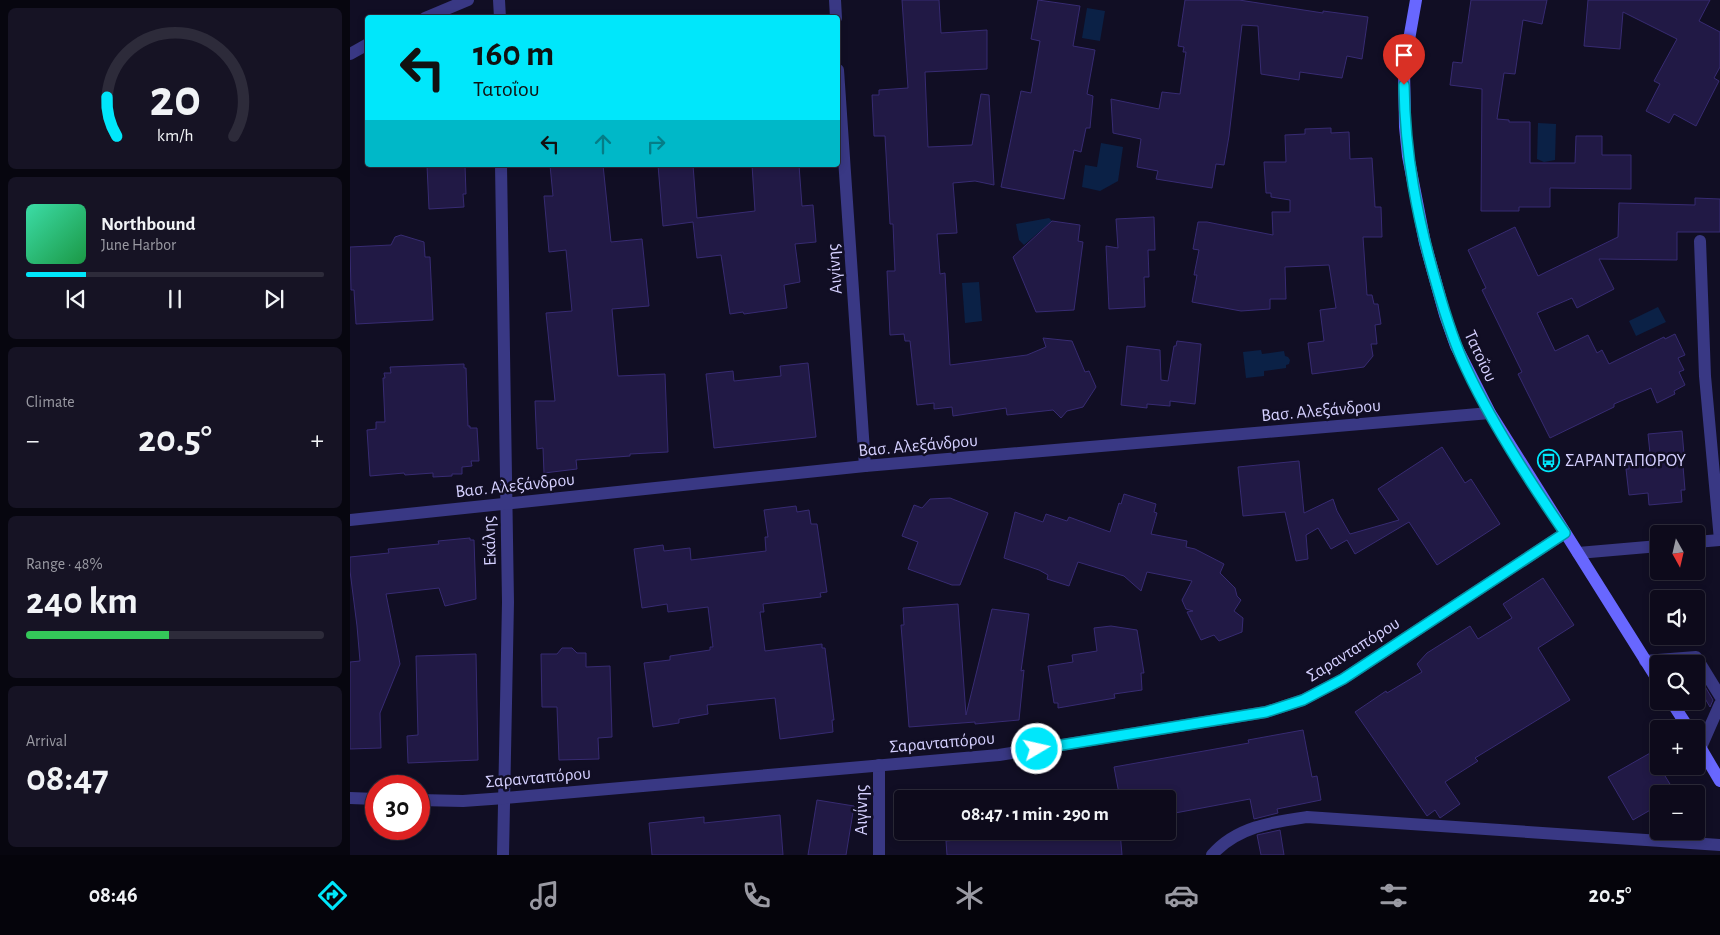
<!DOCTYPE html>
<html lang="en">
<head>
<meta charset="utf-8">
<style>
  :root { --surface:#0d0a1b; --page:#161324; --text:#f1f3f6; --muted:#9a9aa3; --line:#2d2b3a; --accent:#00e7fb }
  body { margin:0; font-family:"Alegreya Sans",sans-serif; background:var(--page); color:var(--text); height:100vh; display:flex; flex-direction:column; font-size:19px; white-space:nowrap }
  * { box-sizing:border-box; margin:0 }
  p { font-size:16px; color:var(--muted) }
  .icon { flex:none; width:28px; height:28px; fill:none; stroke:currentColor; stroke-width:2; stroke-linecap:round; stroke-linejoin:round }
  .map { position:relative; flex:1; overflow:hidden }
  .panel { display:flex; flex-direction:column; gap:8px; padding:8px; background:#07060f; width:350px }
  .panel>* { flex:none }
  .hud { position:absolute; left:15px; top:15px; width:475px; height:152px; border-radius:5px; box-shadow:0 2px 8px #0003,0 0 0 1px var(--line); background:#00e7fb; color:#111; overflow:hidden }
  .needle { width:32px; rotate:172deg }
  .controls { position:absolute; left:1300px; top:525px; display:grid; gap:10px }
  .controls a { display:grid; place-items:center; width:55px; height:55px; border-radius:5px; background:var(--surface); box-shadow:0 2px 8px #0003,0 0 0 1px var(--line); font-size:25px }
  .speed { position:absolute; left:15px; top:775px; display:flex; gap:10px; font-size:25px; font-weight:700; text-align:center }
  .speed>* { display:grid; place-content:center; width:65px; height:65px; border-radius:50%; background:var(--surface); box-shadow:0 2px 8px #0003,0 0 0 1px var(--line); line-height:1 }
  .speed .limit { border:8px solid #d22; background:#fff; color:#111 }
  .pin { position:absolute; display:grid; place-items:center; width:42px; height:42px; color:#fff; margin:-51px -21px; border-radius:50% 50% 50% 0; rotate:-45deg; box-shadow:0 0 5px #0007 }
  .pin .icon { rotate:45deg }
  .me { position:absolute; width:55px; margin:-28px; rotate:81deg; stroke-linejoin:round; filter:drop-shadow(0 0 4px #0008) }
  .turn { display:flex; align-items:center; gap:18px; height:105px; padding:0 25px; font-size:22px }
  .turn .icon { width:65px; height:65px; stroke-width:2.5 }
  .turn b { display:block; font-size:35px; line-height:42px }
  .lanes { display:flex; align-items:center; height:48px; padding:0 25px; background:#0003; justify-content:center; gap:25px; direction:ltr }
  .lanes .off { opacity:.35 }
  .big { font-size:38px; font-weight:700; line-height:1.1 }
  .panel .tile { flex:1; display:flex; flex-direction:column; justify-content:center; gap:8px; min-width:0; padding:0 18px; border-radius:8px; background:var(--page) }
  .panel .dial { align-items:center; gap:0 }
  .dial svg { height:130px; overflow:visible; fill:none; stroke:var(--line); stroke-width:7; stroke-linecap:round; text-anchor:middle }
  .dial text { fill:var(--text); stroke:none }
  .song { display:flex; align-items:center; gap:15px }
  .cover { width:60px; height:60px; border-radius:8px; background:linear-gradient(135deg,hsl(160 70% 55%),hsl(140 70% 35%)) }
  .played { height:5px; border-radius:2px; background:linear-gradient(90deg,var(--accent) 20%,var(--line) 20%) }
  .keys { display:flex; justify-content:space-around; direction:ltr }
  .heat { display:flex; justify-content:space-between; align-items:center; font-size:28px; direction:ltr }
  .charge { height:8px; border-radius:4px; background:linear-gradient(90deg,#34c759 48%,var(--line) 0) }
  .trip { position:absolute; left:544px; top:790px; width:282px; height:50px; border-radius:5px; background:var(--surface); box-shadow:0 2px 8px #0003,0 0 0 1px var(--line); font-weight:700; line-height:50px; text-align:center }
  .tab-bar { display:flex; height:80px; justify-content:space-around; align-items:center; background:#05040b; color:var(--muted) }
  .tab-bar .icon { width:35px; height:35px }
  .tab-bar .active { color:var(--accent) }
  .tab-bar b { font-size:22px; color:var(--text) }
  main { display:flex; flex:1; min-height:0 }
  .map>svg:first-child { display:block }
  .water { fill:#0b2146 }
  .building { fill:#211945; stroke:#372b72 }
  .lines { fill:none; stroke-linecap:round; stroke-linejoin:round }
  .service { stroke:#393884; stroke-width:12 }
  .minor { stroke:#393884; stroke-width:12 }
  .tertiary { stroke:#393884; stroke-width:12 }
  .secondary { stroke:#6867ff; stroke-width:12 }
  .route-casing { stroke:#0096a3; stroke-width:12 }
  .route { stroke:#00e7fb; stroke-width:9 }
  .labels { text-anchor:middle; stroke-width:5; stroke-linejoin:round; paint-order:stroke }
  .street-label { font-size:18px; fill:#d5d0ff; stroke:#110e24 }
  .poi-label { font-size:18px; fill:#d5d0ff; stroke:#110e24; text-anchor:start }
</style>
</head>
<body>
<main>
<section class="panel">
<div class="tile dial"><svg viewBox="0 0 100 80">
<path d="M14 69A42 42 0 1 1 86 69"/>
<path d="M14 69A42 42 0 0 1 8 45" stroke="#00e7fb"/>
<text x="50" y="56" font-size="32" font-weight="700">20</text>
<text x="50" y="72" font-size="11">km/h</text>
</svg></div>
<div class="tile">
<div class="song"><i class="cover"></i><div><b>Northbound</b><p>June Harbor</p></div></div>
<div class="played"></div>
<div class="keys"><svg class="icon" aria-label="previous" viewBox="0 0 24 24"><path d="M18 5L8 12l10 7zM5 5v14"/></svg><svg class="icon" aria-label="pause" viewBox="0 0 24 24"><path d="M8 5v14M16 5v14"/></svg><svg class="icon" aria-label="next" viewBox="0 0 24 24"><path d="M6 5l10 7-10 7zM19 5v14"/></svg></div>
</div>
<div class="tile"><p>Climate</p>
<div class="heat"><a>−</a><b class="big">20.5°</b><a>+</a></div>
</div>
<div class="tile"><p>Range · 48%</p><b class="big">240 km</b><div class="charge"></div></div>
<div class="tile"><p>Arrival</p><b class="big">08:47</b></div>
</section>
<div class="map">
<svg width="1370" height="855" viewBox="0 0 1370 855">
  <rect width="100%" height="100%" fill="#110e24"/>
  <g class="water">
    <polygon points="737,8 755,11 750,41 732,38"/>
    <polygon points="1188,123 1206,124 1205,160 1194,162 1187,159"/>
    <polygon points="751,143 773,147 768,181 750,191 732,187 735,165 747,167"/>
    <polygon points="699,218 702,221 674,245 669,240 666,224"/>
    <polygon points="629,282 632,321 615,323 612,283"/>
    <polygon points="1308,307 1316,322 1286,336 1279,321"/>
    <polygon points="911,350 912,354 934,351 935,356 938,357 940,360 939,364 936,365 936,368 914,371 914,376 896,378 893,352"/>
  </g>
  <g class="building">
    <polygon points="552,0 589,0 591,33 637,30 637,69 575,72 578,147 622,145 631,94 639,95 644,185 625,181 603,183 607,233 587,234 590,274 595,273 600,365 677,355 696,347 693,338 722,341 735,372 739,371 746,387 733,407 717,411 711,418 703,410 657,415 656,408 603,416 602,407 584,409 584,403 567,405 560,341 555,341 554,334 540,335 537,271 545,271 543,224 540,224 535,136 524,136 522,95 529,95 529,90 558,88"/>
    <polygon points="688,0 730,6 723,46 745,50 737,94 743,96 740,128 736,128 731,152 724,150 714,199 651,187 671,91 681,93 690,41 681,39"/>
    <polygon points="835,0 889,0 973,13 973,11 1018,17 1012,59 997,56 992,78 950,72 949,80 911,74 908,26 892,25 879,136 874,165 866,164 862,188 806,179 808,171 787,167 791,139 763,133 761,99 809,109 812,92 830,94 836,52 833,52 834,47 828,46"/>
    <polygon points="1121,0 1197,0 1192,24 1173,20 1165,74 1154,73 1147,119 1159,120 1159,122 1180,122 1180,163 1225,163 1226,136 1252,136 1252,155 1281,155 1281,189 1200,188 1200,207 1169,207 1169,211 1131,211 1132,89 1100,85 1103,62 1112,63"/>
    <polygon points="1238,0 1360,0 1349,21 1370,32 1370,67 1364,78 1369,81 1346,126 1324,114 1319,123 1296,111 1310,84 1304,81 1327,39 1273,12 1270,49 1234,46"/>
    <polygon points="981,128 981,133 999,132 1000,159 1022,158 1025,207 1031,207 1032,237 1013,237 1017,295 1022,295 1024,304 1028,304 1031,324 1025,325 1027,344 1021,344 1023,356 1014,367 962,374 958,343 974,341 970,310 986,308 979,265 935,267 936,299 920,299 920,309 891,311 842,302 847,275 844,275 849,250 843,249 848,222 857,222 923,235 922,212 940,212 940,200 921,197 921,193 916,193 914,162 936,162 935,135 955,134 955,129"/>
    <polygon points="77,165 115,165 116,194 113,194 114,207 79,209"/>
    <polygon points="200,165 253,165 261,242 292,239 299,306 262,309 268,376 315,374 318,452 280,454 280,456 226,460 227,469 194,473 193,448 187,449 185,401 205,401 196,313 222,311 216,250 199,252 194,196 203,196"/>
    <polygon points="308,165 343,165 347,218 405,211 402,165 449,165 452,206 463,205 466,242 445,244 450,282 434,285 437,308 394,314 393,312 380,314 371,255 347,258 343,222 313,226"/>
    <polygon points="1345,198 1370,199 1370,232 1327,232 1327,260 1249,259 1264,289 1227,308 1222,298 1187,313 1205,351 1238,335 1247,353 1252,350 1259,364 1314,337 1315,339 1325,334 1335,355 1328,358 1334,370 1329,372 1335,385 1324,391 1325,394 1307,403 1301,388 1264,404 1264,407 1200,438 1168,374 1172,372 1132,290 1136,288 1118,250 1165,227 1188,276 1268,237 1269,203 1345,205"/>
    <polygon points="804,217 805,250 798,250 799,277 794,277 795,307 759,309 756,246 768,248 766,219"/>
    <polygon points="702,221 730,225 728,241 733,242 724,310 686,312 663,257"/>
    <polygon points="51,235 74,242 75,257 80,257 83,320 6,324 4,290 1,290 0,247 41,245 45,237"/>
    <polygon points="827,341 851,344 845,404 820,401 820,406 797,404 797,408 771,405 777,346 810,350 811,380 818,381 824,346 826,346"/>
    <polygon points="458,363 466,437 364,448 356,374 383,371 384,381 431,376 430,366"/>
    <polygon points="114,364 114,368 116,368 118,426 120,426 120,428 127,428 129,461 121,461 122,466 112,467 112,474 102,474 102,476 83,477 83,473 55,475 54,473 20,476 17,430 26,429 26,422 35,422 33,378 35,378 34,373 41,373 40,367"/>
    <polygon points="1332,431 1334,454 1332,454 1335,490 1331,490 1332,502 1299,505 1298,493 1279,495 1276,469 1279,469 1279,465 1301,463 1298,434"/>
    <polygon points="1092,447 1115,483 1121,479 1150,524 1087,565 1059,522 1005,554 997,540 981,549 968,528 956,535 958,559 946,561 935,512 893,516 888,467 949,461 954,513 983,499 987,511 1000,534 1049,520 1028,489"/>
    <polygon points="774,494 806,504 804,512 807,513 801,534 837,541 836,547 845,549 874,564 870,573 885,588 887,596 891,600 884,611 893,618 892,632 869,641 864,635 851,640 837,612 843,611 836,609 832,600 842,581 797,572 791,591 774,576 728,562 719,586 697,579 698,575 689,570 654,558 665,512 693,522 696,514 717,521 719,517 760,532 769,503 771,504"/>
    <polygon points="600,498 638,513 610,585 602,585 558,569 568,542 552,536 564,505 572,508 580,499"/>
    <polygon points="446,506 447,512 459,510 461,524 467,524 477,592 470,593 471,597 413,604 414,612 410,612 415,651 472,644 472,648 475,648 484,720 482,720 483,732 430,739 425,698 357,705 358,714 329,719 329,723 303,727 294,663 320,660 320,656 360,650 360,647 363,647 358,607 318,612 317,604 292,608 284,549 313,545 314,551 340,548 341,560 416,551 415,537 418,537 414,510"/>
    <polygon points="120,538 120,540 124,540 126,599 95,606 89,588 36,594 50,664 30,713 31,748 0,749 0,662 10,661 7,626 0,571 0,557 39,553 38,549 89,544 88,541"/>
    <polygon points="1193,578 1224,625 1188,648 1220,700 1125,758 1128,761 1095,782 1110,804 1090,818 1085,810 1077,816 1005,712 1036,691 1037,693 1072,672 1067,664 1077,653 1120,626 1128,639 1162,618 1153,604"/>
    <polygon points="608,604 616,715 642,609 679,614 671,671 674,670 669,720 625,724 625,722 559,727 551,625 554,625 553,608"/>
    <polygon points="761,626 787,630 794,673 791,673 792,690 764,694 765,698 708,708 708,703 704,703 698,666 723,662 722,655 747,651 744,628"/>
    <polygon points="212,648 222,648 227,653 236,653 236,667 260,666 262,737 248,738 249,759 209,760 207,707 192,707 191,654 207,654"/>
    <polygon points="126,654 128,760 58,763 57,736 68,735 66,656"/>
    <polygon points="1350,678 1363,700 1360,707 1346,683 1346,680"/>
    <polygon points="953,730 962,777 967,776 971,800 927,809 928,813 904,819 900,799 825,813 821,793 791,799 770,799 764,767 899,743 898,740"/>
    <polygon points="1302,752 1309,766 1326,794 1309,794 1309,805 1283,820 1258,777"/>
    <polygon points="635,790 636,799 566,799 566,797"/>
    <polygon points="467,800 504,806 496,855 458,855"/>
    <polygon points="430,815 433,855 302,855 299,823 354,817 354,823"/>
    <polygon points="930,830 934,855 911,855 907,835"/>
    <polygon points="569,831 643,831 643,837 695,831 770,831 772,855 597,855 596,841 606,840 605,838 600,839 599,833 569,836"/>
  </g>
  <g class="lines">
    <g class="service">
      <polyline points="1295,661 1346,657 1370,696"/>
      <polyline points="1351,747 1370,704"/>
    </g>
    <g class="minor">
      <polyline points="149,0 150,18"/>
      <polyline points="485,0 486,18"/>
      <polyline points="488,70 515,466"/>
      <polyline points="151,165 158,602 153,855"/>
      <polyline points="1350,241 1355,376 1370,540"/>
      <polyline points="0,520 515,466 1140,413"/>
      <polyline points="1346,542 1370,540"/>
      <polyline points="1228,553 1309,546"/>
      <polyline points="529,765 529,855"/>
      <polyline points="0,798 26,799"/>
      <polyline points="69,800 113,801 155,798 649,755 916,712 953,700 993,679 1215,533"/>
      <path d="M862,855C886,827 922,822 957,817L1370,845"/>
    </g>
    <g class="tertiary">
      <polyline points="75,18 118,0"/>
      <polyline points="0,54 18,44"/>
    </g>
    <g class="secondary">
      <polyline points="1066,0 1054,68 1055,127 1058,156 1075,243 1095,315 1106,346 1140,413 1309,682"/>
      <polyline points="1321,701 1339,729"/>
      <polyline points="1346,740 1370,781"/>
    </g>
  </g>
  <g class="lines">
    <defs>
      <path id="route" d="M687,749L916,712L953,700L993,679L1215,533C1180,482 1142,424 1116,368C1103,341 1095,314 1087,286C1067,218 1055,155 1054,85"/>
    </defs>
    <use href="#route" class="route-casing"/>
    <use href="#route" class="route"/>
  </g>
  <defs>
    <symbol id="bus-ring" viewBox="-11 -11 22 22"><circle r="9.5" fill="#110e24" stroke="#00e7fb" stroke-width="1.5"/><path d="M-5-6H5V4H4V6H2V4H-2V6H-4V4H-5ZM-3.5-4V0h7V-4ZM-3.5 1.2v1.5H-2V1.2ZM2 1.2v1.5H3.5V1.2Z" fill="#00e7fb"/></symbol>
  </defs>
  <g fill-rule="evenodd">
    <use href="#bus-ring" x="1186" y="448" width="25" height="25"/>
  </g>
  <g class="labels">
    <g class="street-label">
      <text transform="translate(484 269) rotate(-94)" y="6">Αιγίνης</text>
      <text transform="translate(1131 356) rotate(65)" y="6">Τατοΐου</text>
      <text transform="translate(971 410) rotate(-5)" y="6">Βασ. Αλεξάνδρου</text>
      <text transform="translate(568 445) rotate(-5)" y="6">Βασ. Αλεξάνδρου</text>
      <text transform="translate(165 485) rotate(-6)" y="6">Βασ. Αλεξάνδρου</text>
      <text transform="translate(139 541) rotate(-92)" y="6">Εκάλης</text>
      <text transform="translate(1003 649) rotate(-32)" y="6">Σαρανταπόρου</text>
      <text transform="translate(592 742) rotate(-5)" y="6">Σαρανταπόρου</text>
      <text transform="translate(188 777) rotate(-5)" y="6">Σαρανταπόρου</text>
      <text transform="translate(511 810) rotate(-90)" y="6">Αιγίνης</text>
    </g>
    <g class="poi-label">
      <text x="1215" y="466">ΣΑΡΑΝΤΑΠΟΡΟΥ</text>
    </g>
  </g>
</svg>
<div class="controls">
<a><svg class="needle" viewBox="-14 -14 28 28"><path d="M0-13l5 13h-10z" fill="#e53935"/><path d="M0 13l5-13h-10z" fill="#9a9aa3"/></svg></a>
<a><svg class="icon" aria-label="sound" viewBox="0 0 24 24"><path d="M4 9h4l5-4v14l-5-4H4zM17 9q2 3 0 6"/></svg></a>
<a><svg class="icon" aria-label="search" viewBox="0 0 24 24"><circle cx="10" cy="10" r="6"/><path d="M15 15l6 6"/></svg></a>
<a>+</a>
<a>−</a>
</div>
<div class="speed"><div class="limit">30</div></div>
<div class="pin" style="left:1054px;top:85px;background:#d93025"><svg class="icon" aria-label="arrive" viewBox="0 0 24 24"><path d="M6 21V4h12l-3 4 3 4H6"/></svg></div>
<svg class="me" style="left:687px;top:749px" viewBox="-20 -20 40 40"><circle r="17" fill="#00e7fb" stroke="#fff" stroke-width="3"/><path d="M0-11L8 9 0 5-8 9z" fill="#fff"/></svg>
<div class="trip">08:47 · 1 min · 290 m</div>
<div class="hud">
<div class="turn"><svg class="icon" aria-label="left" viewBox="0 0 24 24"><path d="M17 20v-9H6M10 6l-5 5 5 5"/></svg><div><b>160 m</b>Τατοΐου</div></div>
<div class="lanes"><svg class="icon" aria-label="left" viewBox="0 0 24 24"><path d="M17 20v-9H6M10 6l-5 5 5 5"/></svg><svg class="icon off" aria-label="ahead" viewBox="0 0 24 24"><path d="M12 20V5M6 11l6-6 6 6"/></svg><svg class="icon off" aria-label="right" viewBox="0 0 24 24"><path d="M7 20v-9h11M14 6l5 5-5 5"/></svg></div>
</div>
</div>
</main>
<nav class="tab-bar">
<b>08:46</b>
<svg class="icon active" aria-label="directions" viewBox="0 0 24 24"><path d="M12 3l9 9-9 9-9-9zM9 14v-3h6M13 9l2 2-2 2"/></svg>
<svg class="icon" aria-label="music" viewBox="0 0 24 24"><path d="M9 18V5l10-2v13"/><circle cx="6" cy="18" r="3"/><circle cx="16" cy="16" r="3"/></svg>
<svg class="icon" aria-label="phone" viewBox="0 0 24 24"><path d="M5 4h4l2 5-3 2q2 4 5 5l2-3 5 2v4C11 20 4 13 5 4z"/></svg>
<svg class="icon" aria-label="climate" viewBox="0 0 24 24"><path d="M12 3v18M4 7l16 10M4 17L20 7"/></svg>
<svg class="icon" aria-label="car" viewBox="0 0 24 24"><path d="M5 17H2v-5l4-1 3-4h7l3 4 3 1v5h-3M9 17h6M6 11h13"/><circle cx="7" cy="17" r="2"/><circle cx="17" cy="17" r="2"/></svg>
<svg class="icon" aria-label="filters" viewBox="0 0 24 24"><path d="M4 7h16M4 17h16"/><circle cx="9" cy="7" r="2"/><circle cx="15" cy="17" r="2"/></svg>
<b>20.5°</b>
</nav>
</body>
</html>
